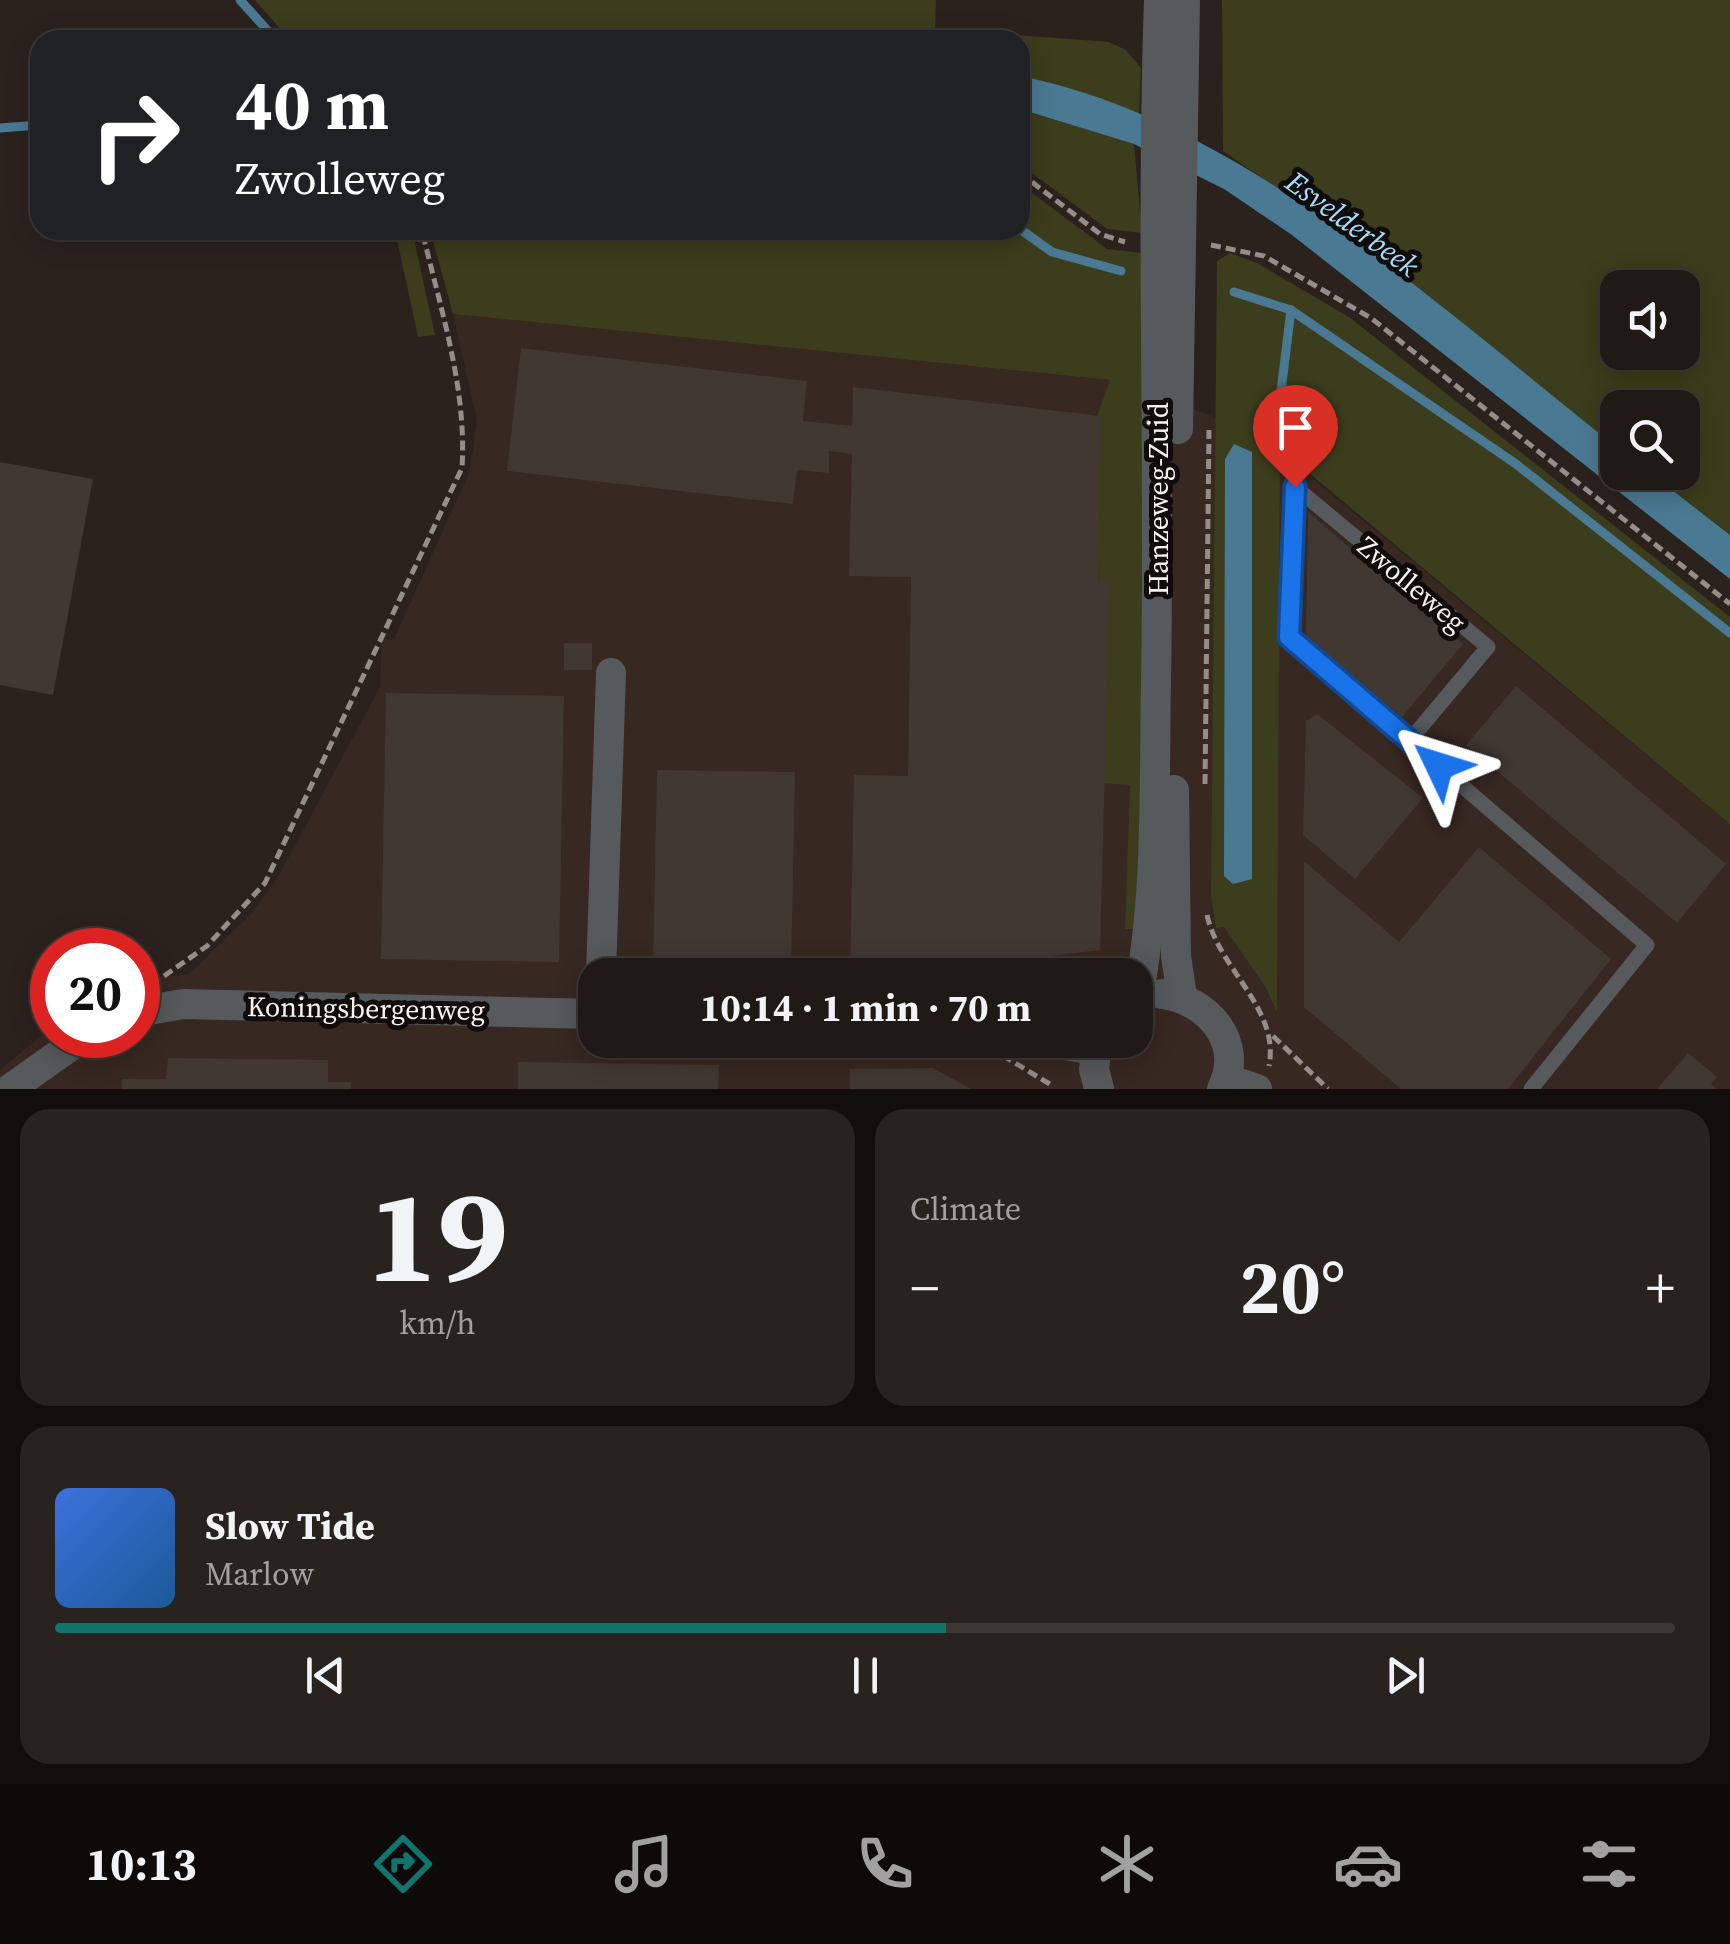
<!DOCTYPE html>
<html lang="en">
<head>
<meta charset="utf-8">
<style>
  :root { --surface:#201a16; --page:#28231f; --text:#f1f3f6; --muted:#a2a1a1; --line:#3d3835; --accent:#0f766e }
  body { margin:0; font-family:"Source Serif 4",serif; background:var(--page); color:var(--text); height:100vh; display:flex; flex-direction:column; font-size:38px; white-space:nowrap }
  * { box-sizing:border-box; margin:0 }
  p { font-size:32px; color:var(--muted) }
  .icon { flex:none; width:55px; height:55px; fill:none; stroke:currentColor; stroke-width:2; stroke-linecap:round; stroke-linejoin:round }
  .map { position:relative; height:1089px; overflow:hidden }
  .panel { display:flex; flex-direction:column; gap:20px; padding:20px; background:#120e0c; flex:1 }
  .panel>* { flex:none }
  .guide { position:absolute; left:30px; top:30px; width:1000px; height:210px; border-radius:30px; box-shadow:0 5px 25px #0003,0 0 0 2px var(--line); background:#202124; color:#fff; overflow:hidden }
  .buttons { position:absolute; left:1600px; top:270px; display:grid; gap:20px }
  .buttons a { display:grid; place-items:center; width:100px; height:100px; border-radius:20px; background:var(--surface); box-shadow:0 5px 25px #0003,0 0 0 2px var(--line); font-size:50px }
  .speed { position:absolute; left:30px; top:928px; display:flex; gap:20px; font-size:50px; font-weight:700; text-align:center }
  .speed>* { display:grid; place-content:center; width:130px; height:130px; border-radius:50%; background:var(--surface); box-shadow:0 5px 25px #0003,0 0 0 2px var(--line); line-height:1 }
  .speed .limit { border:15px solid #d22; background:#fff; color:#111 }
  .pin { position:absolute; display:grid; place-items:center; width:85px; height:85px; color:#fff; margin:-102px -42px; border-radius:50% 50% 50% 0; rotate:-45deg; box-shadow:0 0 10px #0007 }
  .pin .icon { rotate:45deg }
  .me { position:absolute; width:110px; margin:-55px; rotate:311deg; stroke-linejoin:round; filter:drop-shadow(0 0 8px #0008) }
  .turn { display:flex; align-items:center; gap:35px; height:210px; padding:0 40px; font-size:45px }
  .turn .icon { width:130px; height:130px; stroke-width:2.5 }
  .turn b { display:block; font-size:70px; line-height:85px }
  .big { font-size:75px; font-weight:700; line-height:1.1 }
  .panel .widget { flex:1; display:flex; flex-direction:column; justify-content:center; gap:15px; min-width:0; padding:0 35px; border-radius:30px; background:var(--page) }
  .panel .dial { align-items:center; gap:0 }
  .dial b { font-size:130px; line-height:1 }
  .song { display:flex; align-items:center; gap:30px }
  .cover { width:120px; height:120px; border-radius:15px; background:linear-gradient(135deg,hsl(220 70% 55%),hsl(210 70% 35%)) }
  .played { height:10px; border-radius:5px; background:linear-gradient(90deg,var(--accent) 55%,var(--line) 55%) }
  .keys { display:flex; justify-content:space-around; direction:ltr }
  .heat { display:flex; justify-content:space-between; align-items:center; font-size:55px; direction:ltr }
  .panel .tiles { flex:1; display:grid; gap:20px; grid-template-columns:1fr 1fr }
  .widget:last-child { grid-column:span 2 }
  .trip { position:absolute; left:578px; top:958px; width:575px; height:100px; border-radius:30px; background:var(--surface); box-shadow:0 5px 25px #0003,0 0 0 2px var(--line); font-weight:700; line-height:100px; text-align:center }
  .menu { display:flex; height:160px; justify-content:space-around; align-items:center; background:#0d0a09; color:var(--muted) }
  .menu .icon { width:70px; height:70px }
  .menu .current { color:var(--accent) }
  .menu b { font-size:45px; color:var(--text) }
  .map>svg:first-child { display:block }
  .built { fill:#372821; fill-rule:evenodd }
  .green { fill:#3b3d1c; fill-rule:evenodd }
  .water { fill:#4a7a93 }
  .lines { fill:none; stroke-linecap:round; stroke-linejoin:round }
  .stream { stroke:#4a7a93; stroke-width:9 }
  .building { fill:#413832 }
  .path { stroke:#958d89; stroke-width:5; stroke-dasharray:10 5; stroke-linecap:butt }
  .service { stroke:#565a5d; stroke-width:15 }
  .minor { stroke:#565a5d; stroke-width:30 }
  .tertiary { stroke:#565a5d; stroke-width:30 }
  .route-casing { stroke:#114b97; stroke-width:25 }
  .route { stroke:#1a73e8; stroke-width:18 }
  .labels { text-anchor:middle; stroke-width:10; stroke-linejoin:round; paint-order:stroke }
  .street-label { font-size:28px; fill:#f9f2ef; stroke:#100c0b }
  .water-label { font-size:30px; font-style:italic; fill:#a2defe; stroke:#100c0b }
</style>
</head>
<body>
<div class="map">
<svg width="1730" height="1089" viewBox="0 0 1730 1089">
  <rect width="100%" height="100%" fill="#2b221e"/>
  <path class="built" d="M453,314L1110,380L1255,431L1730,824V1089H0V1070L52,1027V1035H138V978L189,974L253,912L278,877L380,687L382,639H394L469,473L477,421ZM595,975H1135V1040H595Z"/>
  <g class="green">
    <polygon points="255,0 936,0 935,29 1109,42 1126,50 1141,68 1139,114 1020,76 1020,40 290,40"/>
    <path d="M1222,0H1730V535L1650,473L1682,472V408H1618L1617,447L1324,221L1223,151ZM1618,288H1682V352H1618Z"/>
    <polygon points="1020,109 1134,144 1142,233 1107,229 1020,164"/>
    <polygon points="1020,184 1107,249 1143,253 1146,740 1134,929 1125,929 1130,785 1101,783 1096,419 1110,380 453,314 430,230 1020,230"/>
    <polygon points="395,230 412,230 435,335 418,337"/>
    <polygon points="1230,253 1257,263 1349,317 1730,617 1730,824 1280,449 1277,1012 1266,988 1224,927 1216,928 1211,895 1217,261"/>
  </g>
  <g class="water">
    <path d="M1020,76C1240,119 1444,312 1617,447L1618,472L1650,473L1730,535V579L1292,235L1224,189L1134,144L1020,109Z"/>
    <polygon points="1234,444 1252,452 1252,879 1233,884 1224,876 1225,459"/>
  </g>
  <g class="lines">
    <g class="stream">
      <polyline points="240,0 276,40"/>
      <polyline points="0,128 40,125"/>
      <polyline points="1020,229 1052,252 1121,271"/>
      <polyline points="1234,292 1291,310 1516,464 1730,633"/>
      <polyline points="1280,399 1291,310"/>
    </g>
  </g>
  <g class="building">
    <polygon points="521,348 807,381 803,421 852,426 853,387 1101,416 1098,581 1110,581 1100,950 895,975 850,975 854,775 908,776 911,577 849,576 852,454 829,451 829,473 797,470 793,504 507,471"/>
    <polygon points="0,462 93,479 53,695 0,685"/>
    <polygon points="1308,512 1463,644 1402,717 1306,636"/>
    <rect x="564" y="643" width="28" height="27"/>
    <polygon points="1516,686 1726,864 1677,923 1466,745"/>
    <polygon points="386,693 564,696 559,962 381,959"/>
    <polygon points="1317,714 1423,798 1355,879 1303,835 1306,721"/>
    <polygon points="657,770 795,772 791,972 653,970"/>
    <polygon points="1479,847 1611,959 1508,1089 1401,1089 1304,1007 1304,861 1399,942"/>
    <polygon points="1688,1053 1717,1077 1711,1084 1717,1089 1657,1089"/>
    <polygon points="168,1058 328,1060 328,1082 351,1082 351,1089 122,1089 122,1079 166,1079"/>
    <polygon points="518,1062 719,1065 718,1089 518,1089"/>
    <polygon points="933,1068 971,1089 850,1089 850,1069"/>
  </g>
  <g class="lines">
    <g class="path">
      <polyline points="1020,173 1100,234 1125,242"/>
      <polyline points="1211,245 1264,256 1371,318 1730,604"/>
      <polyline points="1205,784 1209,430"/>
      <path d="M1207,915C1219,970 1280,1008 1269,1066"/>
      <polyline points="1098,975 1114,966"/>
      <path d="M164,976L207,946L265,883L462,468C467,387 440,308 422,230"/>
      <polyline points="1273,1036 1328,1089"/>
      <polyline points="977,1040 1053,1086"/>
    </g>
    <polyline class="service" points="1410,740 1488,647 1295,487 1289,637 1647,945 1531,1089"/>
    <g class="minor">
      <polyline points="601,975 611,673"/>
      <polyline points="138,1012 183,1004 595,1014"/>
      <polyline points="1037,1040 1094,1050"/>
      <polyline points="1227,1079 1257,1089"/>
      <polyline points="10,1089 86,1035"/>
    </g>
    <g class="tertiary">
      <polyline points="1178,429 1185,0"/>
      <polyline points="1174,790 1176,956 1182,996"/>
      <path d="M1162,994C1208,1000 1245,1042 1222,1089"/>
      <path d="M1138,997C1158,895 1154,785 1156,681C1160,454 1151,227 1159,0"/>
      <polyline points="1098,1040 1094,1069 1099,1089"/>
    </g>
  </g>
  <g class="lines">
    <defs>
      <polyline id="route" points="1295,487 1289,637 1439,766"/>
    </defs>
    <use href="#route" class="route-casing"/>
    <use href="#route" class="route"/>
  </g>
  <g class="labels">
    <g class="street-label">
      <text transform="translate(1158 499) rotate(-90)" y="10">Hanzeweg-Zuid</text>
      <text transform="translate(1412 584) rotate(40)" y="10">Zwolleweg</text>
      <text transform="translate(366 1008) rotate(1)" y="10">Koningsbergenweg</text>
    </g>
    <g class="water-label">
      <text transform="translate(1352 224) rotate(36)" y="10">Esvelderbeek</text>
    </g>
  </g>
</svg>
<div class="buttons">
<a><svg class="icon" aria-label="sound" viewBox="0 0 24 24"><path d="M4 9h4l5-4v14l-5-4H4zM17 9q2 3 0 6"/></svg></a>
<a><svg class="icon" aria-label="search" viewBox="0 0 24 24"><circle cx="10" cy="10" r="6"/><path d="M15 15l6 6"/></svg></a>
</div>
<div class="speed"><div class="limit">20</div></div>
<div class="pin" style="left:1295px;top:487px;background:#d93025"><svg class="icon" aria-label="arrive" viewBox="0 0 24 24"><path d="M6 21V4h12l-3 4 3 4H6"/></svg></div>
<svg class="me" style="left:1439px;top:766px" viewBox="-20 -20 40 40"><path d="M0-17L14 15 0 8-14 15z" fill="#1a73e8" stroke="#fff" stroke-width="4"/></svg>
<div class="trip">10:14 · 1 min · 70 m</div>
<div class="guide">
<div class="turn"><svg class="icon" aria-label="right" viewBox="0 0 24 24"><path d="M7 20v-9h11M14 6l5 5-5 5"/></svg><div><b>40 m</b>Zwolleweg</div></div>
</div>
</div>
<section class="panel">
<div class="tiles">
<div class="widget dial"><b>19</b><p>km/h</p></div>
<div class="widget"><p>Climate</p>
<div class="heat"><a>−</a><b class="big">20°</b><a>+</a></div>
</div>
<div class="widget">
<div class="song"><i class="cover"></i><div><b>Slow Tide</b><p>Marlow</p></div></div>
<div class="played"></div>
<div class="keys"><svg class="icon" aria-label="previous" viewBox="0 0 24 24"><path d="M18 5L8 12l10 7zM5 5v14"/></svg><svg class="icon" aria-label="pause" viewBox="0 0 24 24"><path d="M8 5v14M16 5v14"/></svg><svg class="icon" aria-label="next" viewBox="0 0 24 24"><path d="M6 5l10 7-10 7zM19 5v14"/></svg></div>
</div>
</div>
</section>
<nav class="menu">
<b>10:13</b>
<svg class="icon current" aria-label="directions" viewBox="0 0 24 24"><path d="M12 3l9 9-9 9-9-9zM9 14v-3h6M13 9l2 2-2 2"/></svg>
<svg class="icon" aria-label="music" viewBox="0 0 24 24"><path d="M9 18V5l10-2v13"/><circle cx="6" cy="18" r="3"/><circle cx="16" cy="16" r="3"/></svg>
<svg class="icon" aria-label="phone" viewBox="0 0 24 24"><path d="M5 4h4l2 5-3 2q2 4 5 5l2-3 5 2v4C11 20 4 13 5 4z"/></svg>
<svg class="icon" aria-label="climate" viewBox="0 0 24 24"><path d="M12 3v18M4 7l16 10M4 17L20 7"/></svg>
<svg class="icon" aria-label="car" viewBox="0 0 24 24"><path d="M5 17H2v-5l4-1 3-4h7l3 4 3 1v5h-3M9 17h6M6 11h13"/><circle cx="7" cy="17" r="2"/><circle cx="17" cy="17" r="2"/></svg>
<svg class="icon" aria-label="filters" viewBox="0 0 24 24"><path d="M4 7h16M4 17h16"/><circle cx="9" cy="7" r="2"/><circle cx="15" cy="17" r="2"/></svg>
</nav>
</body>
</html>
